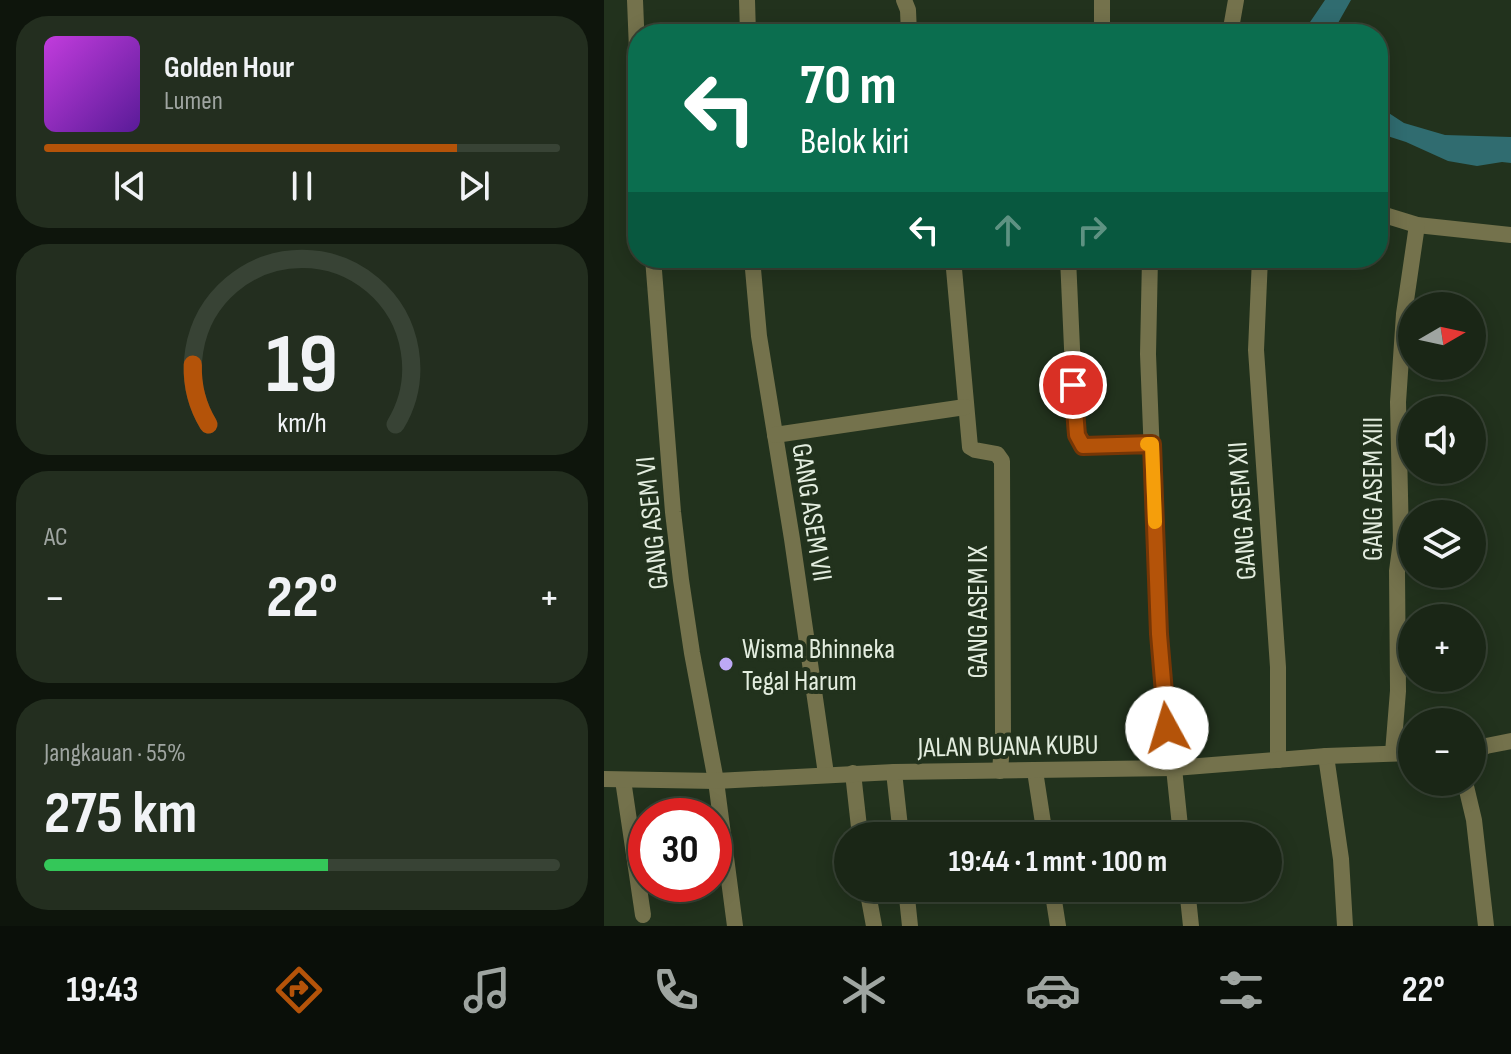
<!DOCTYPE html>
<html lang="id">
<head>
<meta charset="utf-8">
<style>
  :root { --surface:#1a2616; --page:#232e1f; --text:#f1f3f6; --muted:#9fa5a1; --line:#384335; --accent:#b45309 }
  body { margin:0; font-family:"Sofia Sans Condensed",sans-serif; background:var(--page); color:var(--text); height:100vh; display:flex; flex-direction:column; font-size:30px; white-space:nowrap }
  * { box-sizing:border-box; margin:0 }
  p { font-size:26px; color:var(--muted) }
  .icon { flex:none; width:44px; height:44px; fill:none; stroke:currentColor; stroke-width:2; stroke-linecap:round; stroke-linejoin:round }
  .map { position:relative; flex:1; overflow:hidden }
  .details { display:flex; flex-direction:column; gap:16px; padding:16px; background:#0e150c; width:604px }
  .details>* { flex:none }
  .top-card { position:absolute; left:24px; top:24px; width:760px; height:244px; border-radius:32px; box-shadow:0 4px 20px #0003,0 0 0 2px var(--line); background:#0b6e4f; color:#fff; overflow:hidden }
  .needle { width:52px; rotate:81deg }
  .tools { position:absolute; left:794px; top:292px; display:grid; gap:16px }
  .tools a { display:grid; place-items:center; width:88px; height:88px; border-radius:50%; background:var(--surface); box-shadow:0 4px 20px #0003,0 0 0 2px var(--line); font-size:40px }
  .speed { position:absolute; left:24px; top:798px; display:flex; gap:16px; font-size:40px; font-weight:700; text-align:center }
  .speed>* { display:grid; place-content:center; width:104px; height:104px; border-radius:50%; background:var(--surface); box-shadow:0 4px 20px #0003,0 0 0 2px var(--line); line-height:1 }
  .speed .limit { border:12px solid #d22; background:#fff; color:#111 }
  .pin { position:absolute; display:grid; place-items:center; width:68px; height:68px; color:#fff; margin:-34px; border:4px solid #fff; border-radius:50%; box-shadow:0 2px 8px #0007 }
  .me { position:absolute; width:88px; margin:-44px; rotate:354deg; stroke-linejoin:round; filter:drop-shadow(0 0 6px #0008) }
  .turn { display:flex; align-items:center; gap:28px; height:168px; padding:0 40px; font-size:36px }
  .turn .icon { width:104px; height:104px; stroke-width:2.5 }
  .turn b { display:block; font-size:56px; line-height:68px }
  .lanes { display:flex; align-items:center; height:76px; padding:0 40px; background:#0003; justify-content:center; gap:40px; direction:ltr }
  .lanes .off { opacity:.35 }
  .big { font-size:60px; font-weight:700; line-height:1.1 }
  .details .widget { flex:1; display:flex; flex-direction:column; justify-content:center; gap:12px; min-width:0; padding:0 28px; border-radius:32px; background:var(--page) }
  .details .dial { align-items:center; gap:0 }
  .dial svg { height:208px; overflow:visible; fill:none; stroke:var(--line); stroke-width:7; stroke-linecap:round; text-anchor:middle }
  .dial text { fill:var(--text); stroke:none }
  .song { display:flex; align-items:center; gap:24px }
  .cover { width:96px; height:96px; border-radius:12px; background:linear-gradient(135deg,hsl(290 70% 55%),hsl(270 70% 35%)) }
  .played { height:8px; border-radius:4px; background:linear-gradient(90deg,var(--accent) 80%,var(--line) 80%) }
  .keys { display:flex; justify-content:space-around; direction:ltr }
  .heat { display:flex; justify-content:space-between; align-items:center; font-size:44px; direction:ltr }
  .charge { height:12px; border-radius:6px; background:linear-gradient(90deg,#34c759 55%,var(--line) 0) }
  .trip { position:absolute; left:230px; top:822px; width:448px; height:80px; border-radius:40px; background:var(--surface); box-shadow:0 4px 20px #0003,0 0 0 2px var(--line); font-weight:700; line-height:80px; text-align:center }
  .menu { display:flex; height:128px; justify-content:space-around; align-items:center; background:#0a0f09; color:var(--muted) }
  .menu .icon { width:56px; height:56px }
  .menu .active { color:var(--accent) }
  .menu b { font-size:36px; color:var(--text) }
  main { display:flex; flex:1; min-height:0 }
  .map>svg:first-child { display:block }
  .water { fill:#306c70 }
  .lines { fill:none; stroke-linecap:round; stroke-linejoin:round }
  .minor { stroke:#74724c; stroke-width:16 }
  .tertiary { stroke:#74724c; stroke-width:16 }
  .route-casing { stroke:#753606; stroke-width:20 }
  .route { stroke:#b45309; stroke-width:14 }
  .slow { stroke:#f59e0b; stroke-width:14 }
  .poi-dot { fill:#bda9f5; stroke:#22321d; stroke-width:3 }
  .labels { text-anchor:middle; stroke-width:8; stroke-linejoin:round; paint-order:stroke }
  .street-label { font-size:28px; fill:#e3eddf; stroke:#22321d }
  .poi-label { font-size:28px; fill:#e3eddf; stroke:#22321d; text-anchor:start }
</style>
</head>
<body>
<main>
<section class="details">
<div class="widget">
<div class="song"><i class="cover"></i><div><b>Golden Hour</b><p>Lumen</p></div></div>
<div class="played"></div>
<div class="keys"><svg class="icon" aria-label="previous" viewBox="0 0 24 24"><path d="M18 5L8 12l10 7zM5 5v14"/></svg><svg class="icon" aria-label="pause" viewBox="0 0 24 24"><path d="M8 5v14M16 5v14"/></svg><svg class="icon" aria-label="next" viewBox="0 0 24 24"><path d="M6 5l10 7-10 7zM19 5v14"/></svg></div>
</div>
<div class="widget dial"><svg viewBox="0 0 100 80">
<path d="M14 69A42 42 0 1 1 86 69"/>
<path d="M14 69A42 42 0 0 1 8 46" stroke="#b45309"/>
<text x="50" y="56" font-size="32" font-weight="700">19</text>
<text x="50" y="72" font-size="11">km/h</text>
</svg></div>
<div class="widget"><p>AC</p>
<div class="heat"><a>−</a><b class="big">22°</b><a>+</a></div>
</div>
<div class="widget"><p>Jangkauan · 55%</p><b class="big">275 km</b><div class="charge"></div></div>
</section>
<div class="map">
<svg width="907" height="926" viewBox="0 0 907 926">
  <rect width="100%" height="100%" fill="#22321d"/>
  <g class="water">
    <polygon points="721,0 747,0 734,23 735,34 701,34 704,25"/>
    <polygon points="774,106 800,123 841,135 907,137 907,163 898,162 873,166 844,161 802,142 774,133"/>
  </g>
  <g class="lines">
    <g class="minor">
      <polyline points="31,0 34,75"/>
      <polyline points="143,0 144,34"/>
      <polyline points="300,0 304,10 305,34"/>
      <polyline points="498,34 498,0"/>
      <polyline points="626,34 632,0"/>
      <polyline points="774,213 813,225 907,235"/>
      <polyline points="49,258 69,512 77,580 88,653 112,781 131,926"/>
      <polyline points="148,258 155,336 188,539 222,774"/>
      <polyline points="349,258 366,447 371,450 393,454 398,461 399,733 396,771"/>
      <path d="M464,258L471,416C472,428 471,444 484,447L548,444"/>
      <polyline points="546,258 544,354 555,634 559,705 570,768 577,836"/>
      <polyline points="656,258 652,350 674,667 674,760"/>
      <polyline points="171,435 361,407"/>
      <polyline points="789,753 794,691 793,571 797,541 794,402 800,314 813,225"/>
      <polyline points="868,753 882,746 907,741"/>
      <polyline points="722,756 737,859 741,926"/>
      <polyline points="431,771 441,836"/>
      <polyline points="290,772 297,836"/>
      <polyline points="249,773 256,836"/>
      <polyline points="19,780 39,915"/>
      <polyline points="263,888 270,926"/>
      <polyline points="302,888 306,926"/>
      <polyline points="448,888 454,926"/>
      <polyline points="583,888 587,926"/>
    </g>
    <g class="tertiary">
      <polyline points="0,779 112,781 290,772 570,768 722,756 808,753"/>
      <polyline points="861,782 870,820 882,926"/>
    </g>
  </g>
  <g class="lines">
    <defs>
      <polyline id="route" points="469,385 473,435 479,446 548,444 555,634 563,728"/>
    </defs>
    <use href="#route" class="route-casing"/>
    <use href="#route" class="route"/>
    <polyline class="slow" points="543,444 548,444 551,522"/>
  </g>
  <circle class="poi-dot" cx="122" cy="664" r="8"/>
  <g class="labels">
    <g class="street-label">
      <text transform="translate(768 489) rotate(-90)" y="10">GANG ASEM XIII</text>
      <text transform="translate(637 511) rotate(-94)" y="10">GANG ASEM XII</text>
      <text transform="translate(209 512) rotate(81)" y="10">GANG ASEM VII</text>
      <text transform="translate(47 523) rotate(-96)" y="10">GANG ASEM VI</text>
      <text transform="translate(373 612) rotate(-90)" y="10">GANG ASEM IX</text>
      <text transform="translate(404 745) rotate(-1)" y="10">JALAN BUANA KUBU</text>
    </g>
    <g class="poi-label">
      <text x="138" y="658">Wisma Bhinneka<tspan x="138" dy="32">Tegal Harum</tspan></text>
    </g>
  </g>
</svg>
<div class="tools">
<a><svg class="needle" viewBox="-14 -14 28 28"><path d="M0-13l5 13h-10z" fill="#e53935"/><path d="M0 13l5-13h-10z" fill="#9fa5a1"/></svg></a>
<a><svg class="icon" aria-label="sound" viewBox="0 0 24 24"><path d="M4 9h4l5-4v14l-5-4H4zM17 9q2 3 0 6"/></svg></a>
<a><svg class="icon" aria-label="layers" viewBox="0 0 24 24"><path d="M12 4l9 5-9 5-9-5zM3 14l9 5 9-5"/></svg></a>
<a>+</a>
<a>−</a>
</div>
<div class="speed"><div class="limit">30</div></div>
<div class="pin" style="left:469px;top:385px;background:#d93025"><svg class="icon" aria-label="arrive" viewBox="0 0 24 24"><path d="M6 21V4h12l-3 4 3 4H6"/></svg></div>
<svg class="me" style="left:563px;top:728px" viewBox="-20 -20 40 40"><circle r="19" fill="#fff"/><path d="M0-13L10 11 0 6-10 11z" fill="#b45309"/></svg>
<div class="trip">19:44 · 1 mnt · 100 m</div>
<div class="top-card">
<div class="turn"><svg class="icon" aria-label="left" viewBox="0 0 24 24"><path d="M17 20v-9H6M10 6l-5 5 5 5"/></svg><div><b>70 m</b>Belok kiri</div></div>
<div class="lanes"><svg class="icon" aria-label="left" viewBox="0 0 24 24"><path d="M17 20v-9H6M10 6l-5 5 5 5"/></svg><svg class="icon off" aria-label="ahead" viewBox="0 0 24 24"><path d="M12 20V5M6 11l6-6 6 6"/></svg><svg class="icon off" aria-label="right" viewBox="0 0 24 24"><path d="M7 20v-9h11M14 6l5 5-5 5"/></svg></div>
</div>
</div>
</main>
<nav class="menu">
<b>19:43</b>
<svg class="icon active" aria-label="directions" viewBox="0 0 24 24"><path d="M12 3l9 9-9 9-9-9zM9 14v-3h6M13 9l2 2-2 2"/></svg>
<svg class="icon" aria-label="music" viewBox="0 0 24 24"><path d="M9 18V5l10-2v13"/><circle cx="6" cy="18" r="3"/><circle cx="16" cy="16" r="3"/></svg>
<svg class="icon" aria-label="phone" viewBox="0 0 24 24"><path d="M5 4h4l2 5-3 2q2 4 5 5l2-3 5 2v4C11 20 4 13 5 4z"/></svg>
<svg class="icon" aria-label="climate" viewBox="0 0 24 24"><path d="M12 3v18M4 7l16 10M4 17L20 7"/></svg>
<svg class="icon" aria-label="car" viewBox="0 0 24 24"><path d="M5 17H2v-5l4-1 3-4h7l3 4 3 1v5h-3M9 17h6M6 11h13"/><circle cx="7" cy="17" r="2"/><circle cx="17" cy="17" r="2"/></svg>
<svg class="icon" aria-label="filters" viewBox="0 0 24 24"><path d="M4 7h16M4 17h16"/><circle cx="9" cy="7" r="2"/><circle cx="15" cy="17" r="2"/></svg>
<b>22°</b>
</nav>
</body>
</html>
